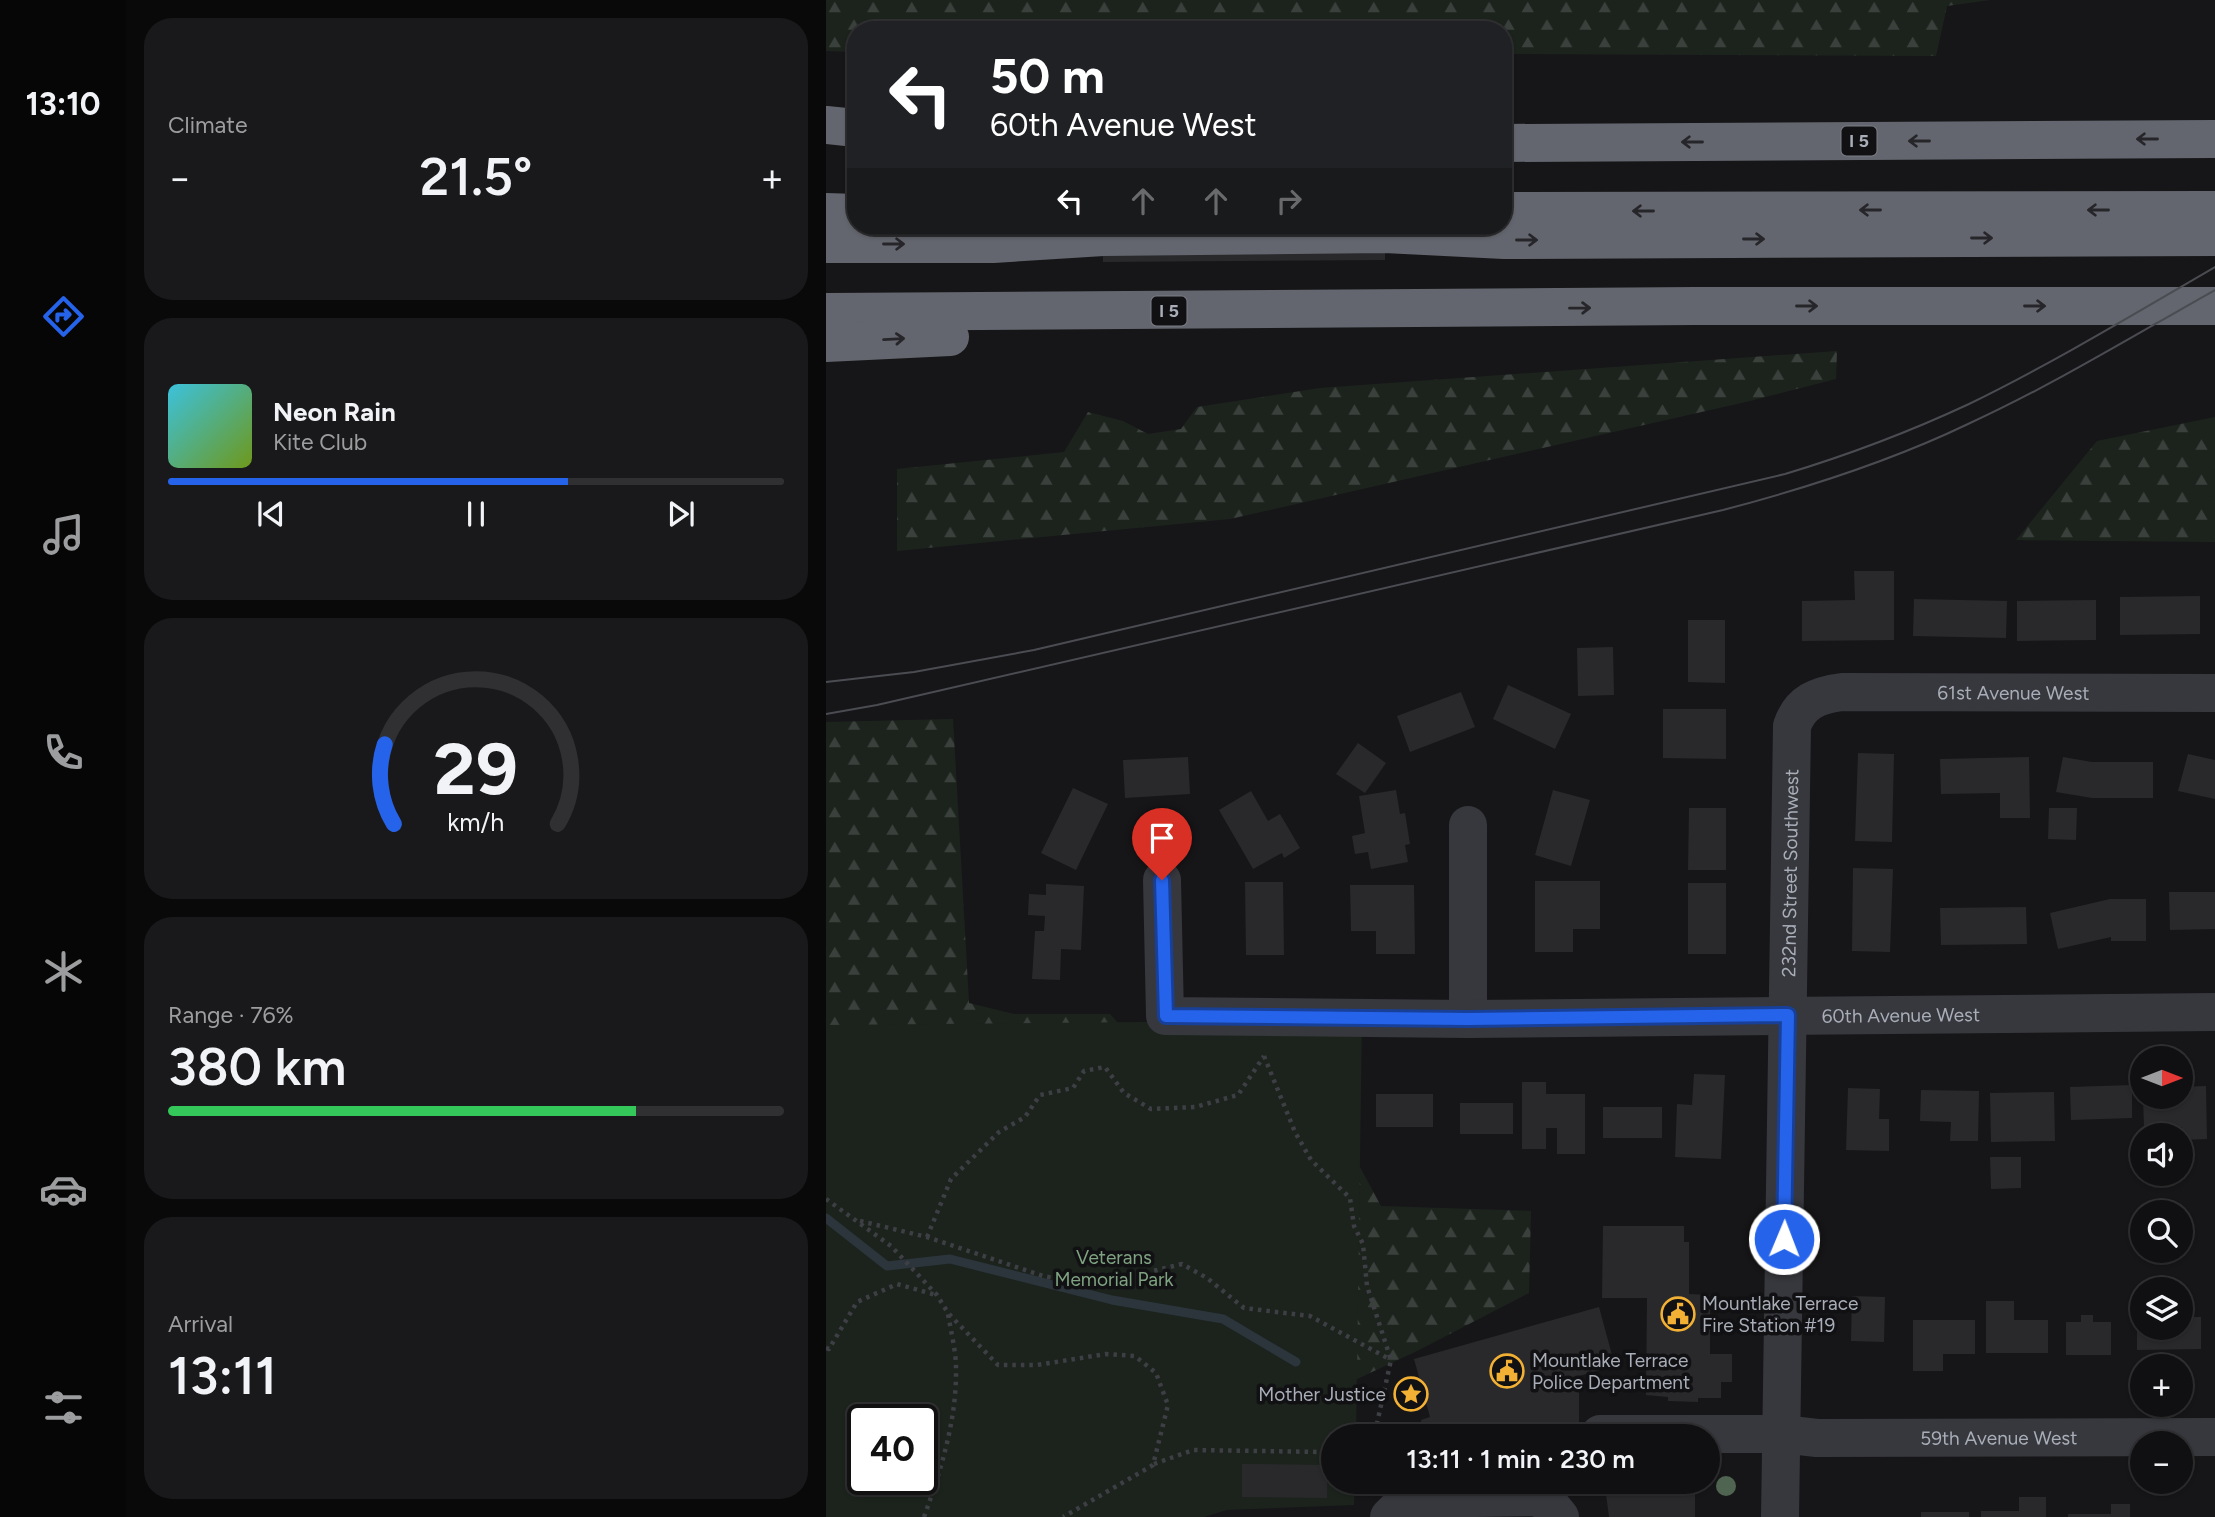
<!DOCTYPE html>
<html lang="en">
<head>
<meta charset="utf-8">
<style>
  :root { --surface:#101012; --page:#19191b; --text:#f1f3f6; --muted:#9c9d9f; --line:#303032; --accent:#2563eb }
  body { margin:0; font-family:Figtree,sans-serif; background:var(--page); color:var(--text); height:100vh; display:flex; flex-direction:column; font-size:26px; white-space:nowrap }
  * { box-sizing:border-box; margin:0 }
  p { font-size:23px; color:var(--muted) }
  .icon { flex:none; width:38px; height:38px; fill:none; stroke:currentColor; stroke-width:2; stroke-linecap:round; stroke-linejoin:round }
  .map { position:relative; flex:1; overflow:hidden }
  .sheet { display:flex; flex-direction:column; gap:18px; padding:18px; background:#09090a; width:700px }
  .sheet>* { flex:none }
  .hud { position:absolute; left:21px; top:21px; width:665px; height:214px; border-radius:28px; box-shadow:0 2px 5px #0004,0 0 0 2px var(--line); background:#202124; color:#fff; overflow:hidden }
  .needle { width:46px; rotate:90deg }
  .controls { position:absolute; left:1304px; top:1046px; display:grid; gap:14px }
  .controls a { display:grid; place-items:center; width:63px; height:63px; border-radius:50%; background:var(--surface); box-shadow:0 2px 5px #0004,0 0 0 2px var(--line); font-size:35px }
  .speed { position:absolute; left:21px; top:1404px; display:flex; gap:14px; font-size:35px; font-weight:700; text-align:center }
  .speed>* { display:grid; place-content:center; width:91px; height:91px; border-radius:50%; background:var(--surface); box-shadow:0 2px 5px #0004,0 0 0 2px var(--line); line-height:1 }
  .speed .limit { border:4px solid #111; border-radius:10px; background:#fff; color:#111 }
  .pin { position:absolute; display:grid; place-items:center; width:60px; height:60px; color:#fff; margin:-72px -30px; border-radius:50% 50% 50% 0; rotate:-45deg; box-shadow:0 0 7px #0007 }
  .pin .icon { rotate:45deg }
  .me { position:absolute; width:77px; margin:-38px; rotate:1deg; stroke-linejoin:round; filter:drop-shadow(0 0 5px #0008) }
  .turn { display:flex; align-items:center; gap:24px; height:147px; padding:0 28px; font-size:32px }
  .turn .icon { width:91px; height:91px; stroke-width:2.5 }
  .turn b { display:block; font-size:49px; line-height:60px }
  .lanes { display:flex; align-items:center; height:66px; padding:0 28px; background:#0003; justify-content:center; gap:35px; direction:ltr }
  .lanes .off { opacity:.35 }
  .big { font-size:52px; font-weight:600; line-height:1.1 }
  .sheet .card { flex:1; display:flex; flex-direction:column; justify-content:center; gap:10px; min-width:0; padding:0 24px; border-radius:28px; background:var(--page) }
  .sheet .dial { align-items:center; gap:0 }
  .dial svg { height:182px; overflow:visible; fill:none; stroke:var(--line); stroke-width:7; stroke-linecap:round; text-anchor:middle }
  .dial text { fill:var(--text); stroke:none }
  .song { display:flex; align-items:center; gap:21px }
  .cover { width:84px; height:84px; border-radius:10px; background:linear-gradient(135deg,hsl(190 70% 55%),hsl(80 70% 35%)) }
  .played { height:7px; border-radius:4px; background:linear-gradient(90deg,var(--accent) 65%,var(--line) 65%) }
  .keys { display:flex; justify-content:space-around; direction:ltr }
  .heat { display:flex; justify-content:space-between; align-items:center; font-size:38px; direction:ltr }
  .charge { height:10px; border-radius:5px; background:linear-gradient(90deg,#34c759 76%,var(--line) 0) }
  .trip { position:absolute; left:495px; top:1424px; width:399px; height:70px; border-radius:35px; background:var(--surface); box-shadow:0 2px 5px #0004,0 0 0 2px var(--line); font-weight:600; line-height:70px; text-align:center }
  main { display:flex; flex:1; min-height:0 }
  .tabs { display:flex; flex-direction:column; width:126px; justify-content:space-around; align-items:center; background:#060607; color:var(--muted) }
  .tabs .icon { width:49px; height:49px }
  .tabs .selected { color:var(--accent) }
  .tabs b { font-size:32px; color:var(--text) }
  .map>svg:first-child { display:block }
  .forest { fill:url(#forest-firs); fill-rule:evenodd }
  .green { fill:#1c231d; fill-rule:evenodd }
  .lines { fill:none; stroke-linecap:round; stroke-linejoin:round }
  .stream { stroke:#2c353c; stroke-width:9 }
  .building { fill:#29292c }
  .path { stroke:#3d3f44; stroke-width:4.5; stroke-dasharray:3.5 5; stroke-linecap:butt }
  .minor { stroke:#37383d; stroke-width:38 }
  .highway { stroke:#63666e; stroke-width:38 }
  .tram { stroke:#4a4c52; stroke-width:2 }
  .tree { fill:#506452 }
  .oneway { stroke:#26262a }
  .route-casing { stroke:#184099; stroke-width:18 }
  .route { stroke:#2563eb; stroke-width:12 }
  .labels { text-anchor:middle; stroke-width:7; stroke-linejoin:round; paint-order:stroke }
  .shield { fill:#111113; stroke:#7b7e86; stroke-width:2 }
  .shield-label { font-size:18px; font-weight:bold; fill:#a8adb8 }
  .street-label { font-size:19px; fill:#a8adb8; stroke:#111113 }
  .park-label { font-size:19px; fill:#7fa381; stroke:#111113 }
  .poi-label { font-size:19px; fill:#a8adb8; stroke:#111113; text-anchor:start }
</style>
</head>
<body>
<main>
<nav class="tabs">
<b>13:10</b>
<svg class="icon selected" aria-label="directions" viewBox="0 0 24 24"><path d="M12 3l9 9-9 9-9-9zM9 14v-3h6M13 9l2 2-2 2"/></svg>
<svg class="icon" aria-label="music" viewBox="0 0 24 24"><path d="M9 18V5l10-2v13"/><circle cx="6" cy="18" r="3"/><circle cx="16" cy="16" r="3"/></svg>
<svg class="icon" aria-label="phone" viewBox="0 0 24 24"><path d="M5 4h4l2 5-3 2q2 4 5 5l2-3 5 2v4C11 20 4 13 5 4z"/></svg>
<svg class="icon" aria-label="climate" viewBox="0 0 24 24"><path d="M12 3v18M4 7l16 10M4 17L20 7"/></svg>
<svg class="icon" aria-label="car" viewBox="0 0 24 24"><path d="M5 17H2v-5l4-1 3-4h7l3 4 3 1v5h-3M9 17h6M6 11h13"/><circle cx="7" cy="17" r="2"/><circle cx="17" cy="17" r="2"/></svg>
<svg class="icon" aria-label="filters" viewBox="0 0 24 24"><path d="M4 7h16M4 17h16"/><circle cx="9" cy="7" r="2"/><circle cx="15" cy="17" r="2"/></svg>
</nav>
<section class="sheet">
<div class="card"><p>Climate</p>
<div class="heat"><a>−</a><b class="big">21.5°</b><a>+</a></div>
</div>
<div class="card">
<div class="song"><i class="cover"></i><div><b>Neon Rain</b><p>Kite Club</p></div></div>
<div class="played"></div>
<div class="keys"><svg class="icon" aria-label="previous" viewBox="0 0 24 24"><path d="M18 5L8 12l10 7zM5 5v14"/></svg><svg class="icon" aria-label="pause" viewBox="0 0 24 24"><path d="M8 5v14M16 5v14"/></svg><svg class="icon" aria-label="next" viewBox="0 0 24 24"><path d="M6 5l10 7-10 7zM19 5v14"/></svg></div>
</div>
<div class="card dial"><svg viewBox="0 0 100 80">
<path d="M14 69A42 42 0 1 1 86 69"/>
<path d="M14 69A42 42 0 0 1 10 34" stroke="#2563eb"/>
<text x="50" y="56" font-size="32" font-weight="700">29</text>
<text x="50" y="72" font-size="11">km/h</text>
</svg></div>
<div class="card"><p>Range · 76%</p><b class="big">380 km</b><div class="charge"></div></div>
<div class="card"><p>Arrival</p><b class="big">13:11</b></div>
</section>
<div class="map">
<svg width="1389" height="1517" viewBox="0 0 1389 1517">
  <defs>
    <pattern id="forest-firs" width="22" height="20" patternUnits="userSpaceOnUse" patternTransform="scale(1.75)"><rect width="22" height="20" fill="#1c231d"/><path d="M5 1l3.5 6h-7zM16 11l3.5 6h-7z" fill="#3a403c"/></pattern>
  </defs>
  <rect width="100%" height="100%" fill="#161618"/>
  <g class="forest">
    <polygon points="0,0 1164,0 1121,6 1110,56 677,54 677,30 30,30 30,52 0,51"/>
    <polygon points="1011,351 1010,379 924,401 404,519 71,551 71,469 238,452 262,412 297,421 322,434 355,429 371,407 494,388"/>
    <polygon points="1389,417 1389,542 1190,540 1271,441"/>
    <path d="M127,719L143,1003L188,1014H284L316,1050L528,1156L555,1206L705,1211L703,1293L591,1351L514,1387L508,1437L0,1517V722ZM37,1419H96V1479H37Z"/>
  </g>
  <path class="green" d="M536,1020L530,1437H508V1482H529L528,1505L401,1510L378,1517H0V1025ZM37,1419H96V1479H37Z"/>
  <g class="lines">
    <polyline class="stream" points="0,1218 61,1266 124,1259 286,1300 397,1319 470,1362"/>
  </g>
  <g class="building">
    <polygon points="277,245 559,245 559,260 277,262"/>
    <polygon points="1028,571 1068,571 1068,640 976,641 976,601 1029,600"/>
    <polygon points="1374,596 1374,634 1294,635 1294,597"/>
    <polygon points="1088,599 1181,601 1180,638 1087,636"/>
    <polygon points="1270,600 1270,640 1191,641 1191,601"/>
    <polygon points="862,620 899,620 899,683 862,682"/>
    <polygon points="787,647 788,695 752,696 751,648"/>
    <polygon points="682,685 745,714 729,749 667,719"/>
    <polygon points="635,692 649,727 584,752 571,716"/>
    <polygon points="837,709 900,709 900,759 837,758"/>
    <polygon points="532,743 560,763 539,793 510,774"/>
    <polygon points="1032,753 1068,754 1066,842 1029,841"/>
    <polygon points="1362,754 1389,760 1389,799 1352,791"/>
    <polygon points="362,757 364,794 299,798 297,760"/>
    <polygon points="1203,757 1204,818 1174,818 1174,793 1115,794 1114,759"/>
    <polygon points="1237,757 1266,762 1327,762 1327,798 1266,798 1230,792"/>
    <polygon points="247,788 282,804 250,870 215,853"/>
    <polygon points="570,790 574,814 579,813 584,844 579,845 582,862 545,869 542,852 529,854 526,836 539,833 533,796"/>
    <polygon points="727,790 764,800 745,866 709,855"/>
    <polygon points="425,791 442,821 454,814 474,848 458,858 456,853 427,869 393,810"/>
    <polygon points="863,808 900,808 900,870 862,870"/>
    <polygon points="1223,808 1251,808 1250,840 1222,839"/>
    <polygon points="1027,868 1067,869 1064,952 1026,951"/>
    <polygon points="709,881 774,881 774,929 747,929 747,952 709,952"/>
    <polygon points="419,882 457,882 458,955 420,955"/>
    <rect x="862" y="883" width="38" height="71"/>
    <polygon points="220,884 258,886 255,950 235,949 234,980 206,979 209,931 218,931 219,916 202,915 203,894 220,895"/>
    <polygon points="524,885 588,885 589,954 550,954 550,931 525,931"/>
    <polygon points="1343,892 1389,892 1389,929 1344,930"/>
    <polygon points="1284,899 1320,899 1320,941 1285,941 1285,937 1232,949 1224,913"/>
    <polygon points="1200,907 1201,944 1115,945 1114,908"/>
    <polygon points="868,1074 899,1075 895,1159 849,1157 851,1104 866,1105"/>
    <polygon points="696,1082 720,1082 720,1094 759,1094 759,1154 731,1154 731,1128 720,1128 720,1149 696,1149"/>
    <polygon points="1306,1085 1306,1118 1245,1120 1244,1087"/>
    <polygon points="1380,1086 1381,1139 1356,1140 1356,1127 1318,1128 1317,1097 1354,1097 1354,1087"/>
    <polygon points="1022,1088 1054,1089 1053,1119 1063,1119 1063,1151 1020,1150"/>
    <polygon points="1095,1090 1153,1091 1152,1141 1124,1141 1125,1122 1094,1121"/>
    <polygon points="1228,1092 1229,1141 1165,1142 1164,1093"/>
    <rect x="550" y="1094" width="57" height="33"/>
    <rect x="634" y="1103" width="53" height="31"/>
    <rect x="777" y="1107" width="59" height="31"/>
    <polygon points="1164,1157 1195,1157 1195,1188 1165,1189"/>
    <polygon points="777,1226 858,1226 858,1242 863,1242 863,1294 884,1295 884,1354 906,1354 906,1382 895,1382 895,1398 872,1398 872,1402 842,1401 842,1397 820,1395 821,1298 776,1298"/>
    <polygon points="1026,1296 1059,1297 1058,1342 1025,1341"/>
    <polygon points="1160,1301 1188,1301 1188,1320 1222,1320 1222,1353 1160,1353"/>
    <polygon points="773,1307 789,1366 753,1376 753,1437 596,1437 595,1420 604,1417 588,1359"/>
    <polygon points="1311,1307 1316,1307 1316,1328 1354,1328 1354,1317 1375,1317 1375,1349 1311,1350"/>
    <polygon points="1255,1315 1267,1315 1267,1322 1285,1322 1285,1355 1240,1355 1240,1322 1255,1322"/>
    <polygon points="1087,1320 1149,1320 1149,1354 1117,1354 1117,1371 1087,1371"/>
    <polygon points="416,1464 501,1465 501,1498 416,1497"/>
    <polygon points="780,1494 869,1494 869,1517 783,1517"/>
    <polygon points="1193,1497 1220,1497 1220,1517 1155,1517 1155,1511 1193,1511"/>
    <polygon points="1285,1504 1304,1504 1304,1517 1242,1517 1242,1514 1285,1514"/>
    <rect x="1095" y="1512" width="48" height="5"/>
  </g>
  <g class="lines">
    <g class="path">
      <polyline points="438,1056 469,1132 485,1160 524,1198 528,1226 537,1244 541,1286 565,1360 548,1437"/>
      <polyline points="0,1199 65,1246 111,1295 122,1313 172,1365 211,1365 280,1354 309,1356 330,1373 342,1405 327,1465 237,1517"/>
      <polyline points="34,1221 101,1237 217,1276 279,1287 315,1274 356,1264 381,1278 418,1308 484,1316 565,1360"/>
      <polyline points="101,1237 125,1179 173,1132 199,1117 214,1095 247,1088 258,1071 279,1067 298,1093 325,1109 369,1107 412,1095 438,1056"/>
      <polyline points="0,1348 3,1349 31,1302 71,1284 110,1295"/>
      <polyline points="531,1437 549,1428"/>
      <polyline points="328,1464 367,1450 497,1452 508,1447"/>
      <path d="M98,1517C115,1470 131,1419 130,1368C130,1351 125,1332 122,1314"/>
    </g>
    <g class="minor">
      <polyline points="642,825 642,1019"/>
      <path id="s1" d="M336,880L339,1016L642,1019L1389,1012"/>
      <path id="s2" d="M774,1434H956L991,1438L1389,1437"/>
      <polyline points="563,1517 577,1503 589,1499 708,1497 721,1501 734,1517"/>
      <path id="s3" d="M954,1517L966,726C974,702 992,695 1016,692L1389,693"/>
    </g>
    <g class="highway">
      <polyline points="0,125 30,128"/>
      <polyline points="677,143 1389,139"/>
      <polyline points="677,211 1389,210"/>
      <polyline points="0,212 30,213"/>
      <polyline points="0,244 167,244 277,237 559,234 678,240 1389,237"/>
      <polyline points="0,312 868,306 1389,306"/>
      <polyline points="0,343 124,337"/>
    </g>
    <g class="tram">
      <path d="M0,682L88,672L208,650L959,474C1022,455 1083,432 1143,404C1227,363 1308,314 1389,267"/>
      <path d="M0,714L51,705L897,510C981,488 1063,462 1142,424C1227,385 1307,336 1389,290"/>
    </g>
  </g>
  <circle class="tree" cx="900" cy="1486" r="10"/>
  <defs><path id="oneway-shaft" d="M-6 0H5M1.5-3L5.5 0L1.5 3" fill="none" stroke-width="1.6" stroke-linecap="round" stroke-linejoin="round" transform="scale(1.75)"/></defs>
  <g class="oneway">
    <use href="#oneway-shaft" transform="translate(1321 139) rotate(180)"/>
    <use href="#oneway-shaft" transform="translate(1093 141) rotate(180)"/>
    <use href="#oneway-shaft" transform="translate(866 142) rotate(180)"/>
    <use href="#oneway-shaft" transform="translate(1044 210) rotate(180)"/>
    <use href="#oneway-shaft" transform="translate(1272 210) rotate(180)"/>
    <use href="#oneway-shaft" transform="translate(817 211) rotate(180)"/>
    <use href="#oneway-shaft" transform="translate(1156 238)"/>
    <use href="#oneway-shaft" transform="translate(928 239)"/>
    <use href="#oneway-shaft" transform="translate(701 240)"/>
    <use href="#oneway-shaft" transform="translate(68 244)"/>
    <use href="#oneway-shaft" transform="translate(981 306)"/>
    <use href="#oneway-shaft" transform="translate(1209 306)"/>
    <use href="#oneway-shaft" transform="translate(754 308) rotate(-1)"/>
    <use href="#oneway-shaft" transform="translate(68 339) rotate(-3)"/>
  </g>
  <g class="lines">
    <defs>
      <polyline id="route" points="336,880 340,1016 642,1019 962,1015 958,1239"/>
    </defs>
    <use href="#route" class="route-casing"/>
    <use href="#route" class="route"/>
  </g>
  <defs>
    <symbol id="civic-ring" viewBox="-11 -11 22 22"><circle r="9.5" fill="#111113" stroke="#f2b134" stroke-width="1.5"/><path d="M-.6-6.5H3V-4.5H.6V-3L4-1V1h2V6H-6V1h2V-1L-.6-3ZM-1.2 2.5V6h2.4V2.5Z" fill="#f2b134"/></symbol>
    <symbol id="sight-ring" viewBox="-11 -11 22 22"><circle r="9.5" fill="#111113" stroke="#f2b134" stroke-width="1.5"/><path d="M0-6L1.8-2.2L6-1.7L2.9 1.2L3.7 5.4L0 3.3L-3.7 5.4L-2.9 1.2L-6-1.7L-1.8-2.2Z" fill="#f2b134"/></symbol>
  </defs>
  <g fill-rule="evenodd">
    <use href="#civic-ring" x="833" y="1295" width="38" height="38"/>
    <use href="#civic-ring" x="662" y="1352" width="38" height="38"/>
    <use href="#sight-ring" x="566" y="1375" width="38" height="38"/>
  </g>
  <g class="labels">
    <g class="shield">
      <rect x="1015.5" y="126.5" width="35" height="29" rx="5"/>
      <rect x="325.5" y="296.5" width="35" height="29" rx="5"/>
    </g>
    <g class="shield-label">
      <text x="1033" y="147">I 5</text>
      <text x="343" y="317">I 5</text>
    </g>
    <g class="street-label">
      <text dy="7" stroke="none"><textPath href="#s3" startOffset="1027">61st Avenue West</textPath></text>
      <text dy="7" stroke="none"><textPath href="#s3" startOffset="644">232nd Street Southwest</textPath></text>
      <text dy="7" stroke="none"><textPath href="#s1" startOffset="872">60th Avenue West</textPath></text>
      <text dy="7" stroke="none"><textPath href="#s2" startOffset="399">59th Avenue West</textPath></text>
    </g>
    <g class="park-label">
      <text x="288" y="1264">Veterans<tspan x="288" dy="22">Memorial Park</tspan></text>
    </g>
    <g class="poi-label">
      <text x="876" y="1310">Mountlake Terrace<tspan x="876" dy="22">Fire Station #19</tspan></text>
      <text x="706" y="1367">Mountlake Terrace<tspan x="706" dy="22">Police Department</tspan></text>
      <text x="560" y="1401" text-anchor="end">Mother Justice</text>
    </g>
  </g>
</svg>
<div class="controls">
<a><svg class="needle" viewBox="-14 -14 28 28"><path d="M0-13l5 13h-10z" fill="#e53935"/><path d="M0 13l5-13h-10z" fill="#9c9d9f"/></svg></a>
<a><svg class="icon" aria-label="sound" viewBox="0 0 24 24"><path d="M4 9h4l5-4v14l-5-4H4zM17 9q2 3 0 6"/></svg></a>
<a><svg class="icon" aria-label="search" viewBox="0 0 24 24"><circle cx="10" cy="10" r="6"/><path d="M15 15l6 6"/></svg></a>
<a><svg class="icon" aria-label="layers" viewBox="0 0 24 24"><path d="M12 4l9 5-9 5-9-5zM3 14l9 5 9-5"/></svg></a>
<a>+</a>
<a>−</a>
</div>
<div class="speed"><div class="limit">40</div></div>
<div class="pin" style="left:336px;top:880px;background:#d93025"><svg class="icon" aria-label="arrive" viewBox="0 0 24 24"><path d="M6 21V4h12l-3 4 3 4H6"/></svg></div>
<svg class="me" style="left:958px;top:1239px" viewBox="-20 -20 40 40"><circle r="17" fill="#2563eb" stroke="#fff" stroke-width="3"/><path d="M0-11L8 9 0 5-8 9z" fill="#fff"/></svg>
<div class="trip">13:11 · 1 min · 230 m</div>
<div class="hud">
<div class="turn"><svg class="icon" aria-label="left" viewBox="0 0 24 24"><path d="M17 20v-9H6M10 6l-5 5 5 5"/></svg><div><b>50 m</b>60th Avenue West</div></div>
<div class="lanes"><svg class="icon" aria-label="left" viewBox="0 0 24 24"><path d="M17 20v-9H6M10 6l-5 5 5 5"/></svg><svg class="icon off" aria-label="ahead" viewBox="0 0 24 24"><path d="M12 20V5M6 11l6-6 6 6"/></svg><svg class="icon off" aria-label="ahead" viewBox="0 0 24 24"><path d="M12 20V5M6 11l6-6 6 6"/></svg><svg class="icon off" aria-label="right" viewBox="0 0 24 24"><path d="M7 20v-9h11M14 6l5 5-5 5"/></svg></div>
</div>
</div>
</main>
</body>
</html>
